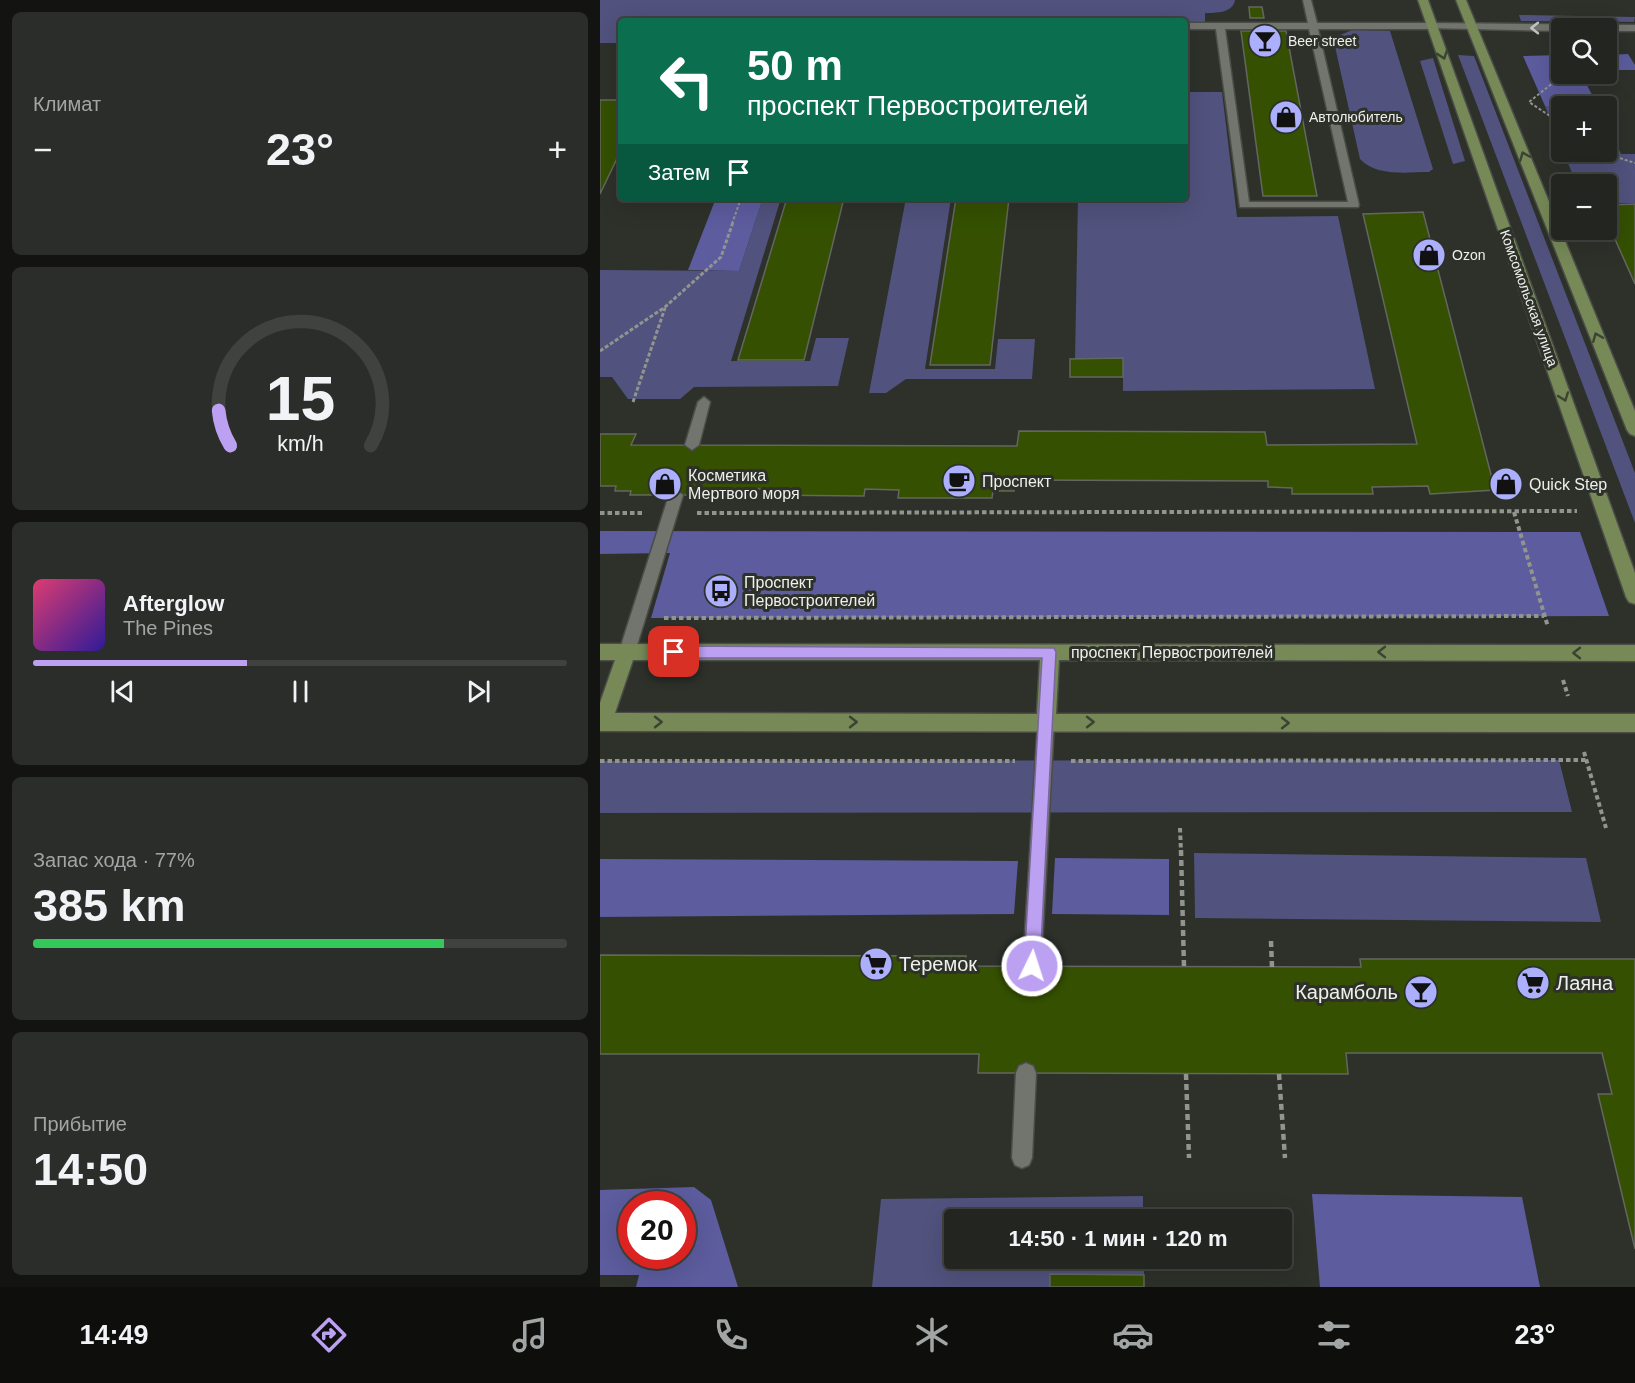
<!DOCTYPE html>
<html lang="ru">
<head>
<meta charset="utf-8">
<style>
  :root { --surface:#222520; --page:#2a2d29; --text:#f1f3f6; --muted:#a2a5a5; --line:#3f423e; --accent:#bca0f2 }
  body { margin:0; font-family:Arial,sans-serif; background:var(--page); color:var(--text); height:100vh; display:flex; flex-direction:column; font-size:22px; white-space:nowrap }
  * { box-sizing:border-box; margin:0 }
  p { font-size:20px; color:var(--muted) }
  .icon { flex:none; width:33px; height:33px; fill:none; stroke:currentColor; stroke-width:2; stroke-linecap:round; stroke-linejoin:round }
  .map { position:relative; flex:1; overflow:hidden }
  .drawer { display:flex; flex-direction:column; gap:12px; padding:12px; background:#131412; width:600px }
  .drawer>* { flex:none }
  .top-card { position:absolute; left:18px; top:18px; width:570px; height:183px; border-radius:6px; box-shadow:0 6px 24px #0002,0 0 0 2px var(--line); background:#0b6e4f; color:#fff; overflow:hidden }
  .fabs { position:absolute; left:951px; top:18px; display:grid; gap:12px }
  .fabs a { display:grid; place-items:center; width:66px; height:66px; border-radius:6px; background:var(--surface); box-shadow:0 6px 24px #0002,0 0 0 2px var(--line); font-size:30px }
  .speed { position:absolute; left:18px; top:1191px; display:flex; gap:12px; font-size:30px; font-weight:700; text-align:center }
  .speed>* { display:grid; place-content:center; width:78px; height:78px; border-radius:50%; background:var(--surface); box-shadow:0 6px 24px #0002,0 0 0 2px var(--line); line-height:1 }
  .speed .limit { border:9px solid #d22; background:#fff; color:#111 }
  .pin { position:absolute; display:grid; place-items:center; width:51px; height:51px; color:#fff; margin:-26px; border-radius:12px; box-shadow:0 3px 9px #0006 }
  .me { position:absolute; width:66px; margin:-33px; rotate:4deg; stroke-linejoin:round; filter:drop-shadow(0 0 4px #0008) }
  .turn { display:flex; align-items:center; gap:21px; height:126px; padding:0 30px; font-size:27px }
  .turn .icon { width:78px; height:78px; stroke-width:2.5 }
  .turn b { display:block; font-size:42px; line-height:51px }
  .then { display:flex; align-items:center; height:57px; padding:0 30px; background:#0003; gap:12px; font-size:22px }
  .big { font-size:45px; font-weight:800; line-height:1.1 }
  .drawer .card { flex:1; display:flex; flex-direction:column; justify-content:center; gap:9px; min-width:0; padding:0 21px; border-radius:9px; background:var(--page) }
  .drawer .dial { align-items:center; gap:0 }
  .dial svg { height:156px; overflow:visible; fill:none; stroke:var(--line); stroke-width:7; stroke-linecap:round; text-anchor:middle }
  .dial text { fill:var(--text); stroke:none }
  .song { display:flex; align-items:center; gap:18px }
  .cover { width:72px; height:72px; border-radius:9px; background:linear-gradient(135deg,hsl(340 70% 55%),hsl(250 70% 35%)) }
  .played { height:6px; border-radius:3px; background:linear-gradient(90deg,var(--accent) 40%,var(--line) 40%) }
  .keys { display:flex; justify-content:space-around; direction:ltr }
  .heat { display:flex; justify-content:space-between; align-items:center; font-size:33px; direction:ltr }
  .charge { height:9px; border-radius:4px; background:linear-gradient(90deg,#34c759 77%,var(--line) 0) }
  .trip { position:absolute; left:344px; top:1209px; width:348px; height:60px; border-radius:6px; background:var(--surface); box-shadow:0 6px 24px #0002,0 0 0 2px var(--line); font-weight:800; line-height:60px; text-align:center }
  .dock { display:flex; height:96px; justify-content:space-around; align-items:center; background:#0e0f0d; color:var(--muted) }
  .dock .icon { width:42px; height:42px }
  .dock .active { color:var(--accent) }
  .dock b { font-size:27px; color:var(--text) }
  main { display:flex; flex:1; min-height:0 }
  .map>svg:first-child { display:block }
  .green { fill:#51527d }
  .forest { fill:#5c5c9e; fill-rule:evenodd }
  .building { fill:#345000; stroke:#63675f; stroke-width:1.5 }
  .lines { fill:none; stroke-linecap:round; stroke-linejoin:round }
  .lane-casing { stroke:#4a4d47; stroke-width:3 }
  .street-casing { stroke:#4a4d47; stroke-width:3 }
  .secondary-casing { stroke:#4a4d47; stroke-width:3 }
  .path-far3 { stroke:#92948f; stroke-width:2; stroke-dasharray:3 2; stroke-linecap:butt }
  .path-far2 { stroke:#92948f; stroke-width:3; stroke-dasharray:4 2; stroke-linecap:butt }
  .path-far1 { stroke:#92948f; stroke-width:4; stroke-dasharray:4.5 3; stroke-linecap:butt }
  .path { stroke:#92948f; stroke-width:4.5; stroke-dasharray:6 4; stroke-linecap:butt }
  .lane { fill:#71756d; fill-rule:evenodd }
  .street { fill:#71756d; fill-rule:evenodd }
  .secondary { fill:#768957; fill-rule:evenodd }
  .oneway { stroke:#c2c5bf }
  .oneway2 { stroke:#3c4333 }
  .route { fill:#bca0f2; stroke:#7a689d; stroke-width:1.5 }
  .labels { text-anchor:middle; stroke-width:6; stroke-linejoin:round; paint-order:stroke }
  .far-poi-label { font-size:14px; fill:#eef0eb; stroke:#2d312a; text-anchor:start }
  .far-street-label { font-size:14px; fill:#eef0eb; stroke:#2d312a }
  .poi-label { font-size:16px; fill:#eef0eb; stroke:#2d312a; text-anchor:start }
  .street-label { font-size:16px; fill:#eef0eb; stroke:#2d312a }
  .near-poi-label { font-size:20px; fill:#eef0eb; stroke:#2d312a; text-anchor:start }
</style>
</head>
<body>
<main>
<section class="drawer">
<div class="card"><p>Климат</p>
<div class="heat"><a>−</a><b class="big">23°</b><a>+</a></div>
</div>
<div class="card dial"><svg viewBox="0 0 100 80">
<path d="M14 69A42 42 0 1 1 86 69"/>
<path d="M14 69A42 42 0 0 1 8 51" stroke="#bca0f2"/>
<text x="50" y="56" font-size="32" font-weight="700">15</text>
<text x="50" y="72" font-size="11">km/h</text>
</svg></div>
<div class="card">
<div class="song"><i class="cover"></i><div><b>Afterglow</b><p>The Pines</p></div></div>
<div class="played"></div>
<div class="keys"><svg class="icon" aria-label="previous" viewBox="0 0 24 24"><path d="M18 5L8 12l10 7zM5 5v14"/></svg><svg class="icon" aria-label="pause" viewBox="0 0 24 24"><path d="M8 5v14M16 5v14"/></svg><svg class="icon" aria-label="next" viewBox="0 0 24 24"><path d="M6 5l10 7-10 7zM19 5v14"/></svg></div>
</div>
<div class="card"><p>Запас хода · 77%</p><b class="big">385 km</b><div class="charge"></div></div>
<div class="card"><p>Прибытие</p><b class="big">14:50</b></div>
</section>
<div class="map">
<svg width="1035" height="1287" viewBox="0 0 1035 1287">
  <rect width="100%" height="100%" fill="#2d312a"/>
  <g class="green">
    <path d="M0,0H635C633,13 616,13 605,13V23H585V21H21V43H0Z"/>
    <polygon points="919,15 1035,17 1034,22 921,21"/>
    <path d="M752,30L790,31L833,169L829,172C807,172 777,177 760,159L734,42L738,36Z"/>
    <polygon points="858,55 874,56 1035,473 1035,523"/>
    <polygon points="833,58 865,161 853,164 820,61"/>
    <polygon points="585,92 622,92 637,217 738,216 775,389 523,391 523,358 475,359 478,198 585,198"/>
    <polygon points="945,106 999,106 962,106 961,147"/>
    <polygon points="1007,123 1021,154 1035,154 1035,203 1007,203 1006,184 977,184 963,152 1006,152"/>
    <polygon points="163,198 181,198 131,361 210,361 216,338 249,338 238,386 94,387 80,399 28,399 12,377 0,377 0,270 139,271"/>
    <polygon points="306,198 351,198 325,369 395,369 398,339 435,339 432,379 306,379 286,393 269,393"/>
    <polygon points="959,760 972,812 0,813 0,761"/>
    <polygon points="594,853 986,858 1001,922 595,918"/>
    <polygon points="543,1196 543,1219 354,1220 354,1258 544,1259 544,1275 450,1275 450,1287 272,1287 281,1199"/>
  </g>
  <g class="forest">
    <polygon points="1028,54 1035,65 1035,70 1007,70 1007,55"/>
    <polygon points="961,55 962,74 981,74 998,106 945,106 923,56"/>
    <polygon points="116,198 163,198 139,271 88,270"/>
    <polygon points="0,531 980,532 1009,616 51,618 70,553 0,554"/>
    <polygon points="455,858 569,859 569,915 452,914"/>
    <polygon points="0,859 418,861 414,914 0,917"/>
    <path d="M94,1187L111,1200L138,1287H36L39,1275H0V1190ZM32,1204H82V1256H32Z"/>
    <polygon points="712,1194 922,1197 940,1287 720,1287"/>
  </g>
  <g class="building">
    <polygon points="649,7 662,7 664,18 650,18"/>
    <polygon points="641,31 686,31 717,196 663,196"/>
    <polygon points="0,100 21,100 21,150 0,194"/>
    <polygon points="187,198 244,198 204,360 138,360"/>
    <polygon points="356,198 409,198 390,365 330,365"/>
    <polygon points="1035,204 1035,284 1006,219 1006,205"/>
    <polygon points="823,212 895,490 830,494 828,486 772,487 773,494 692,494 692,488 668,487 668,481 415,480 414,491 393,491 392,498 298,498 299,490 265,489 264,496 162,495 164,489 129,489 128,495 30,495 31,491 15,491 16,486 0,486 0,434 36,434 31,445 417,446 419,431 665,432 667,445 817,444 763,214"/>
    <polygon points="523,358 523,377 470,377 470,359"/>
    <polygon points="0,955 366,956 365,966 761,967 760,959 1035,959 1035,1249 998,1094 1012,1094 1002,1053 746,1053 748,1074 378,1073 379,1054 0,1054"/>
    <polygon points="450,1274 544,1275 544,1287 450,1287"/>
  </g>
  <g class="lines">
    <defs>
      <g id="lane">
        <path d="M703,0H711L717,23H832L836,26L832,29H718L759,205L758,207H640L616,29H585V23H708ZM625,29H709L748,202H649Z"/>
        <polygon points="104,397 110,402 99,445 92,450 85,445 98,402"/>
        <polygon points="76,490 83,495 35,652 32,657 27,659 22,657 19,652 69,495"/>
        <polygon points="446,715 452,717 454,722 441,966 438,972 432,975 426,972 423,966 438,722 440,717"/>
        <polygon points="426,1063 433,1066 436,1073 432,1158 429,1165 422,1168 415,1165 412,1158 416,1073 419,1066"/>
      </g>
      <polygon id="street" points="832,23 1035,25 1035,31 1006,31 1006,28 962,28 962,31 828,28 828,24"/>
      <g id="secondary">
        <polygon points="818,0 828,0 1035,573 1035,604 1029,602 1026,597"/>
        <polygon points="856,0 866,0 1035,411 1035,436 1030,434 1027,430"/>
        <path d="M0,644L1035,645V661L459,660L456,714H1035V732L0,731V703L15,660H0ZM33,660H440L437,714L15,713Z"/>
      </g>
    </defs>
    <use href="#lane" class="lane-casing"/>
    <use href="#street" class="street-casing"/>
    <use href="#secondary" class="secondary-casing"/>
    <g class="path-far3">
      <polyline points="962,124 929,102 964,74"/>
      <polyline points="1001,152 1035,163"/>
      <polyline points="132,224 141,198"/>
    </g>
    <g class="path-far2">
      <polyline points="0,351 65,307 121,257 133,222"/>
      <polyline points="33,402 65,308"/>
    </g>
    <g class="path-far1">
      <polyline points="914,512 948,627"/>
      <polyline points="0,513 44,513"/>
      <polyline points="97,513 977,511"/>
      <polyline points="64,618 944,616"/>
      <polyline points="963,680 968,696"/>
      <polyline points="984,752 1006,828"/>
      <polyline points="0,761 415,761"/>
      <polyline points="471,761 986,760"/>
      <polyline points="580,828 581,852"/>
    </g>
    <g class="path">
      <polyline points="581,850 584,967"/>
      <polyline points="671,941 672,967"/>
      <polyline points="586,1074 589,1158"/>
      <polyline points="679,1074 685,1158"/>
    </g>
    <use href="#lane" class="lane"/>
    <use href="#street" class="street"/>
    <use href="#secondary" class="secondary"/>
  </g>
  <defs><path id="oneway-chevron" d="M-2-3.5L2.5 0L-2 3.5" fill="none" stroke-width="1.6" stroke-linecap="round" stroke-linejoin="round" transform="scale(1.5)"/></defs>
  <use class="oneway" href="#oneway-chevron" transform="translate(935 28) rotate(-180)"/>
  <g class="oneway2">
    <use href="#oneway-chevron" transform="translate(843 55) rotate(71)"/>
    <use href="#oneway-chevron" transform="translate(924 156) rotate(-112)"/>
    <use href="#oneway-chevron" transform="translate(997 337) rotate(-112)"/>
    <use href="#oneway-chevron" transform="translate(964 397) rotate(70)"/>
    <use href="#oneway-chevron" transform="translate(782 652) rotate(-180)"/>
    <use href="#oneway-chevron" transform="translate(977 653) rotate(-180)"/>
    <use href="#oneway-chevron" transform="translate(58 722)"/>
    <use href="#oneway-chevron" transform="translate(253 722)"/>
    <use href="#oneway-chevron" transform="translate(490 722)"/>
    <use href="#oneway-chevron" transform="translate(685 723)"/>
  </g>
  <polygon class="route" points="74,646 454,648 456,652 440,966 438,972 432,975 426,972 424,966 442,658 74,658 69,656 67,652 69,648"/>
  <defs>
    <symbol id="bar-disc" viewBox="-11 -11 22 22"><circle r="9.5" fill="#acaffb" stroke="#2d312a"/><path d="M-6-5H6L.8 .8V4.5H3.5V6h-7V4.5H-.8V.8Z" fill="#111"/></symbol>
    <symbol id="shop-disc" viewBox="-11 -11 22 22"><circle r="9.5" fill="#acaffb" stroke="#2d312a"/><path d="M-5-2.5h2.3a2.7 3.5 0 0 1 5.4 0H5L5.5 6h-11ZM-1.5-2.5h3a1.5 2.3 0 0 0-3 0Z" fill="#111"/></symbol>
    <symbol id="cafe-disc" viewBox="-11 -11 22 22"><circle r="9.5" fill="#acaffb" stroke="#2d312a"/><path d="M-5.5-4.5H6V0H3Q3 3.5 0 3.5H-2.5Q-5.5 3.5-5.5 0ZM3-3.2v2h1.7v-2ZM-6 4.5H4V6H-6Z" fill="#111"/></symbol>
    <symbol id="bus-disc" viewBox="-11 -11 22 22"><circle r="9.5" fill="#acaffb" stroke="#2d312a"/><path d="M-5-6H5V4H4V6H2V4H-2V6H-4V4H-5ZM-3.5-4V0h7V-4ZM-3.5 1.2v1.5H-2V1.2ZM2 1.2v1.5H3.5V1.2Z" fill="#111"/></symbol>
    <symbol id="supermarket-disc" viewBox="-11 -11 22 22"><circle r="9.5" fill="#acaffb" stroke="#2d312a"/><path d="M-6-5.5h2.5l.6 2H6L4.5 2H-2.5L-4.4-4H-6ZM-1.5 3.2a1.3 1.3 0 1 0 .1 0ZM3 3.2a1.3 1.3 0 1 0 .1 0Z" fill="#111"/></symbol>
  </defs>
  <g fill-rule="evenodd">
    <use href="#bar-disc" x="646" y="22" width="38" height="38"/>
    <use href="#shop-disc" x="667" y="98" width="38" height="38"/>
    <use href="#shop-disc" x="810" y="236" width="38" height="38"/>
    <use href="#cafe-disc" x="340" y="462" width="38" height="38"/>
    <use href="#shop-disc" x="46" y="465" width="38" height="38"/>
    <use href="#shop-disc" x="887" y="465" width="38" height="38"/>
    <use href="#bus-disc" x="102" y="572" width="38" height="38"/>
    <use href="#supermarket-disc" x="257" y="945" width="38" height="38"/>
    <use href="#supermarket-disc" x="914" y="964" width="38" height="38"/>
    <use href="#bar-disc" x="802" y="973" width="38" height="38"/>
  </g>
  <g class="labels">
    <g class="far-poi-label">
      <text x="688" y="46">Beer street</text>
      <text x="709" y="122">Автолюбитель</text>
      <text x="852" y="260">Ozon</text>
    </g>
    <g class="far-street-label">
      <text transform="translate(929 298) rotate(70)" y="5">Комсомольская улица</text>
    </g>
    <g class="poi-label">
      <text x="88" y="481">Косметика<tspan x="88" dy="18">Мертвого моря</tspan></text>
      <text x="382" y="487">Проспект</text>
      <text x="929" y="490">Quick Step</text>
      <text x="144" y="588">Проспект<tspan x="144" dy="18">Первостроителей</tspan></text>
    </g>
    <g class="street-label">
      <text x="572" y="658">проспект Первостроителей</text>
    </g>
    <g class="near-poi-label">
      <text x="299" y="971">Теремок</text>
      <text x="956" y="990">Лаяна</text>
      <text x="798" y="999" text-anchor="end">Карамболь</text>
    </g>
  </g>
</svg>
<div class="fabs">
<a><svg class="icon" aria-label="search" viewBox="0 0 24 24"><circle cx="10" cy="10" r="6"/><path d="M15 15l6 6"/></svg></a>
<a>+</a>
<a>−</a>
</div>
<div class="speed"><div class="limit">20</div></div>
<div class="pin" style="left:74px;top:652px;background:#d93025"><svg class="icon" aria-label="arrive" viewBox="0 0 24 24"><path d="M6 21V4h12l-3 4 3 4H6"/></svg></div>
<svg class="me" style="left:432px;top:966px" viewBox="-20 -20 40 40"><circle r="17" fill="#bca0f2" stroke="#fff" stroke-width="3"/><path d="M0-11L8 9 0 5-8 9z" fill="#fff"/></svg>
<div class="trip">14:50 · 1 мин · 120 m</div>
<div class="top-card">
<div class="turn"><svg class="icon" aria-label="left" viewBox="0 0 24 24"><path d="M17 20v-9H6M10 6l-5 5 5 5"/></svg><div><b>50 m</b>проспект Первостроителей</div></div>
<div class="then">Затем<svg class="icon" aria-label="arrive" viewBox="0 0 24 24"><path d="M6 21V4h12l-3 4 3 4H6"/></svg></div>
</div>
</div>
</main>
<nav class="dock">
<b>14:49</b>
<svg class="icon active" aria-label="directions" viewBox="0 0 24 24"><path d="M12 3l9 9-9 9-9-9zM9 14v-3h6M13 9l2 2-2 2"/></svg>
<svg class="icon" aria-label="music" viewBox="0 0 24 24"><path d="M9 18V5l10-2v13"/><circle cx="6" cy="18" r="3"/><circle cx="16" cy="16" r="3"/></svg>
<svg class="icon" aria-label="phone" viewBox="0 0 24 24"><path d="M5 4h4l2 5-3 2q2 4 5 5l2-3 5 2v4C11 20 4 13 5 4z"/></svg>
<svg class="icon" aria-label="climate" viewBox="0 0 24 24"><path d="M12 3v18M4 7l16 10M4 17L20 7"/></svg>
<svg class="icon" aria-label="car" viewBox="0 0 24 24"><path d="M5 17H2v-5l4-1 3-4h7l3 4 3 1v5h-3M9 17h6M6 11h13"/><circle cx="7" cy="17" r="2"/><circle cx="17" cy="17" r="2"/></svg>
<svg class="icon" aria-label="filters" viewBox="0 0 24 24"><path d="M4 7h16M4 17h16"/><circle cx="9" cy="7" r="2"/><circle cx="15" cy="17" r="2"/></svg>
<b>23°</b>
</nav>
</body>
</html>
